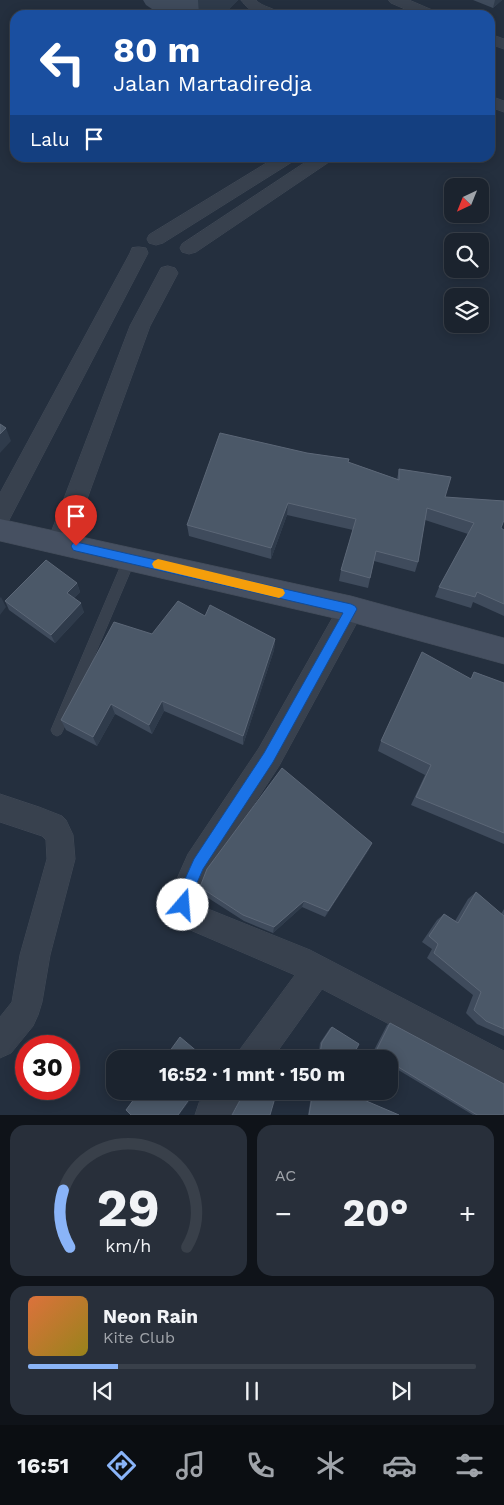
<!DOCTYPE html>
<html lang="id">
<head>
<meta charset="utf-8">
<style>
  :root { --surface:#1b232e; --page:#282f3a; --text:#f1f3f6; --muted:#a0a4aa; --line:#39404a; --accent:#8ab4f8 }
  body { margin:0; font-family:"Work Sans",sans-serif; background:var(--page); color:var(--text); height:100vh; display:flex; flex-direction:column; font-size:19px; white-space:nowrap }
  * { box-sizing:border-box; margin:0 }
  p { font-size:16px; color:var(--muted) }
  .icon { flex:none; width:28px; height:28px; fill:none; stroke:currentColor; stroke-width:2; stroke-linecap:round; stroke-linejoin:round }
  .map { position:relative; height:1115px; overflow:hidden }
  .side { display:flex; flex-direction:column; gap:10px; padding:10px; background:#0f1319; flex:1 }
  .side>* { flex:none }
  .top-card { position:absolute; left:10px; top:10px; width:485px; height:152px; border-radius:15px; box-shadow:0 2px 12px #0003,0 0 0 1px var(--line); background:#1a4fa0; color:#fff; overflow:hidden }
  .needle { width:32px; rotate:223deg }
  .tools { position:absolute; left:444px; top:178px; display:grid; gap:10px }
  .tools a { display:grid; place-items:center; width:45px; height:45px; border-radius:10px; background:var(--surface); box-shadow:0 2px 12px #0003,0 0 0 1px var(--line); font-size:25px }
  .speed { position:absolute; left:15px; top:1035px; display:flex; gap:10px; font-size:25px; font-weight:700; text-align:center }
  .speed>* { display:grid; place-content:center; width:65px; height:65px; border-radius:50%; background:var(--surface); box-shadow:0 2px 12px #0003,0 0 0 1px var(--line); line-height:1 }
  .speed .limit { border:8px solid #d22; background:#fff; color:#111 }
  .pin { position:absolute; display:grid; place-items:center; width:42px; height:42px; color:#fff; margin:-51px -21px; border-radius:50% 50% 50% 0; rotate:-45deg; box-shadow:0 0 5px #0007 }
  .pin .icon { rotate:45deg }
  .me { position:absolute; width:55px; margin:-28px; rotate:18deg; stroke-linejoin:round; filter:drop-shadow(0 0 4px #0008) }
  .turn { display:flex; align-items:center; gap:18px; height:105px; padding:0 20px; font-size:22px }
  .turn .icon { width:65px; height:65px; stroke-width:2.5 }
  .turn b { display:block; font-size:35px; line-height:42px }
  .then { display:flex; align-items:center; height:48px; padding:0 20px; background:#0003; gap:10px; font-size:19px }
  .big { font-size:38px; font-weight:700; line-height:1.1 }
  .side .widget { flex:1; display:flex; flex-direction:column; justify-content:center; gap:8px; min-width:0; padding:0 18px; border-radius:15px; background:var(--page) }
  .side .dial { align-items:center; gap:0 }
  .dial svg { height:130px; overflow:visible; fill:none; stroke:var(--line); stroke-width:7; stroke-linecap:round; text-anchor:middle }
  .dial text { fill:var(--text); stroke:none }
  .song { display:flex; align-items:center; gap:15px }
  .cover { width:60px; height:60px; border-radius:8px; background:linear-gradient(135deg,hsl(20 70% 55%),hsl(50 70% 35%)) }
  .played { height:5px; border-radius:2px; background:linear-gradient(90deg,var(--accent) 20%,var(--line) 20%) }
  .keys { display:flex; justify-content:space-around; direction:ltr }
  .heat { display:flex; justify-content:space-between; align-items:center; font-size:28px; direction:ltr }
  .side .tiles { flex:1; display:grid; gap:10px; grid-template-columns:1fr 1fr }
  .widget:last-child { grid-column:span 2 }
  .trip { position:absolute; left:106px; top:1050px; width:292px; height:50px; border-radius:15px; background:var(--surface); box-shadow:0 2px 12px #0003,0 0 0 1px var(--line); font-weight:700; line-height:50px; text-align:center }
  .tab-bar { display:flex; height:80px; justify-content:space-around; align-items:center; background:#0b0e12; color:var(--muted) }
  .tab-bar .icon { width:35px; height:35px }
  .tab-bar .current { color:var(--accent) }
  .tab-bar b { font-size:22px; color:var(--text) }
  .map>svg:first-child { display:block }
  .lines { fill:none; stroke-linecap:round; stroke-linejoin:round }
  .service-casing { stroke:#414a57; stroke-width:1 }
  .minor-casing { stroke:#414a57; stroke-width:1 }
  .secondary-casing { stroke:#414a57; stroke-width:1 }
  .service { fill:#38414e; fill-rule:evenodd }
  .minor { fill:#38414e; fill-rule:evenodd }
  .secondary { fill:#465061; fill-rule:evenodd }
  .wall { fill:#3f4b5c }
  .shaded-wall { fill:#2f3b4b }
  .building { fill:#4b5868; stroke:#5c6777 }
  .route { fill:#1a73e8; stroke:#114b97 }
  .slow { fill:#f59e0b }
</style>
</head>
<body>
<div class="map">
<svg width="504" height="1115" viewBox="0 0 504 1115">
  <rect width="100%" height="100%" fill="#242f3e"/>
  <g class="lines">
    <defs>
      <polygon id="service" points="130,553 134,555 136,558 63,730 61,734 57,736 53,734 51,730 124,558 126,555"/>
      <g id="minor">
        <path d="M241,0H256C263,8 275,7 281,15C264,15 251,15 241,0Z"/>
        <polygon points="389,0 409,0 437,12 439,15 419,15 391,3"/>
        <polygon points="490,34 504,39 504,49 490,44"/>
        <polygon points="490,96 504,101 504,112 490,107"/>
        <polygon points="275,158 295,158 292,162 163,243 156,245 149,243 147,239 149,235"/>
        <polygon points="312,158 332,158 329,162 196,252 189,254 182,252 180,248 182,244"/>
        <polygon points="139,247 146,248 148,253 8,522 0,525 0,493 130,253 132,248"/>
        <polygon points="168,266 175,268 178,273 150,326 71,543 67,550 59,553 51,550 47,543 130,326 161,268"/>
        <polygon points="351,598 360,601 363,609 360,617 279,766 208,874 198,899 208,909 310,950 504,1051 504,1084 322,989 272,1059 236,1059 241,1048 295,975 188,929 173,915 168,905 168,899 188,854 259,748 342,601"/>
        <polygon points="0,794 39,807 62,816 66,820 73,835 75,859 50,955 42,1002 38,1015 33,1026 11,1053 0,1058 0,1017 12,1002 20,955 47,859 46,840 42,836 0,822"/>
        <polygon points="208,1091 244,1091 231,1115 195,1115 199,1103"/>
      </g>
      <polygon id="secondary" points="0,519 351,596 504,638 504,664 351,622 0,541"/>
    </defs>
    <use href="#service" class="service-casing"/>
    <use href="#minor" class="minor-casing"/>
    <use href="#secondary" class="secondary-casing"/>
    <use href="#service" class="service"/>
    <use href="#minor" class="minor"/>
    <use href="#secondary" class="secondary"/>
  </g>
  <g class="wall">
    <polygon points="143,0 238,0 229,9 215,15 165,15 155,11 146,5"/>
    <polygon points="473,0 502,0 493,8"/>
    <polygon points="307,453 349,459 348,462 397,479 399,469 445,497 504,530 504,616 473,602 471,608 435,597 439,587 468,534 425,520 418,562 415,572 374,561 368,588 339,581 341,570 353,530 287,515 271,559 189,536 187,525"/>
    <polygon points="77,583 80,592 74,598 84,612 55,643 9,610 5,601"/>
    <polygon points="205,616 275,639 274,650 243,745 164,711 152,734 115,714 97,746 66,730 61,720 152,634"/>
    <polygon points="474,672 504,683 504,844 411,805 425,775 378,751 381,741 471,679"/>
    <polygon points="372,843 368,851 325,917 302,907 273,933 244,921 202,894 200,887"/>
    <polygon points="476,892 501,914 504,909 504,1036 477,1024 466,1013 473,995 427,958 432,949 422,942 437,920 444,914 455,921 468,899"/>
    <polygon points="390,1023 503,1115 473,1115 390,1065 390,1059 380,1059 372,1054 387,1025"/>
    <polygon points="332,1027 351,1059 318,1059 320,1043 330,1028"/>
    <polygon points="312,1091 343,1091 399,1115 308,1115"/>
  </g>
  <g class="shaded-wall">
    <polygon points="198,0 238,0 229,9 215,15 199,15"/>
    <polygon points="495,0 502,0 493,8"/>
    <polygon points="6,428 11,441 0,453 0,434"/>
    <polygon points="288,503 287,515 271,559 271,548"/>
    <polygon points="77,583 80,592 70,602 67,593"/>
    <polygon points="1,597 6,607 0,615 0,598"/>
    <polygon points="81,603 84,612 55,643 51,635"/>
    <polygon points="275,639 274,650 243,745 243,736"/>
    <polygon points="162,701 164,711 152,734 149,725"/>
    <polygon points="111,704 115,714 97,746 93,737"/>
    <polygon points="372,843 368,851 325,917 328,911"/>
    <polygon points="304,901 302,907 273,933 274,927"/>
    <polygon points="195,1091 197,1091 179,1115 178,1115"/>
  </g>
  <g class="building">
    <polygon points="0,424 6,428 0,434"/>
    <polygon points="220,433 307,453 349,459 348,462 399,480 399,469 451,477 445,497 504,501 504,520 501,528 504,530 504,604 477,592 475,597 439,587 474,523 427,508 418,562 376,551 370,578 341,570 356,519 288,503 271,548 187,525"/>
    <polygon points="46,560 77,583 67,593 81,603 51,635 5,601"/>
    <polygon points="178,601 205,616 210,605 275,639 243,736 162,701 149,725 111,704 93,737 61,720 114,622 152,634"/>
    <polygon points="422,652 471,679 474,672 504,683 504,833 416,797 431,765 381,741"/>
    <polygon points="282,768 372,843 328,911 304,901 274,927 243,915 200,887 207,869"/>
    <polygon points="476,892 504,916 504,1029 486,1021 474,1010 481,992 434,953 438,944 429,936 444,914 458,923"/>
    <polygon points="390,1023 504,1084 504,1113 503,1115 477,1115 390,1062 390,1059 384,1059 375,1053"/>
    <polygon points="332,1027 359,1044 351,1059 319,1059 322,1042"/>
    <polygon points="180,1037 206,1059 164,1059"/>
    <polygon points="140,1091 195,1091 178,1115 131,1115 126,1110"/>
    <polygon points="245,1091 277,1091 270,1115 232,1115"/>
    <polygon points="313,1091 343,1091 399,1115 309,1115"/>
  </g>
  <polygon class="route" points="76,542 351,604 355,606 357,609 273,762 203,869 190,899 188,910 183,912 178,910 176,899 194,859 264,753 343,613 76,551 73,550 71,546 73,543"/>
  <polygon class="slow" points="158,559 279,588 283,589 285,593 283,596 279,598 158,569 154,568 152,564 154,561"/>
</svg>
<div class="tools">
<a><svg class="needle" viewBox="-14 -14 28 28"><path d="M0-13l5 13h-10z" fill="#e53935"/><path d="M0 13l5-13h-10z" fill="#a0a4aa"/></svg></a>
<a><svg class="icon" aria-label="search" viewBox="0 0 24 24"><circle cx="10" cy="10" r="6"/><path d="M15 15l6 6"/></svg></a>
<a><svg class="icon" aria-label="layers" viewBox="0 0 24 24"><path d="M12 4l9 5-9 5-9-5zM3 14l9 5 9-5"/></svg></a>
</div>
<div class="speed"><div class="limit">30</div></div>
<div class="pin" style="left:76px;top:546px;background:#d93025"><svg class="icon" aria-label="arrive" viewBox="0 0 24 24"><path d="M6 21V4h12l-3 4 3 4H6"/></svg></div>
<svg class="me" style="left:183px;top:905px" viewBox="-20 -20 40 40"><circle r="19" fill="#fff"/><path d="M0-13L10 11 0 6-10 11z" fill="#1a73e8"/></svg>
<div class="trip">16:52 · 1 mnt · 150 m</div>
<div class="top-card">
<div class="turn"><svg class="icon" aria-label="left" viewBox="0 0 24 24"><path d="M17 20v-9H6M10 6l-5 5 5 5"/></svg><div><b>80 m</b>Jalan Martadiredja</div></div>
<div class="then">Lalu<svg class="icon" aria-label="arrive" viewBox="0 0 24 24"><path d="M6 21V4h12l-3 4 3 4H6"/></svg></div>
</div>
</div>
<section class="side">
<div class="tiles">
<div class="widget dial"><svg viewBox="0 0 100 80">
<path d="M14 69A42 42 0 1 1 86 69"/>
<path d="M14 69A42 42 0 0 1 10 34" stroke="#8ab4f8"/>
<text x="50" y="56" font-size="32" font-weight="700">29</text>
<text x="50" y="72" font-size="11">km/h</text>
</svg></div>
<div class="widget"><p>AC</p>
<div class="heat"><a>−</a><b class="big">20°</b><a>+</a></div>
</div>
<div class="widget">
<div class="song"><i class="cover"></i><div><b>Neon Rain</b><p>Kite Club</p></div></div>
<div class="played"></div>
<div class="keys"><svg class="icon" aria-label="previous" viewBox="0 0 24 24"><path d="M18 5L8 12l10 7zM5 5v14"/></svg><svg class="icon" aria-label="pause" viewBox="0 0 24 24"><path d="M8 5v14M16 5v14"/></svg><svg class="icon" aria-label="next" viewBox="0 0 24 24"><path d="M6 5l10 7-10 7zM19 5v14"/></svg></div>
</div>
</div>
</section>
<nav class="tab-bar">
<b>16:51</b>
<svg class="icon current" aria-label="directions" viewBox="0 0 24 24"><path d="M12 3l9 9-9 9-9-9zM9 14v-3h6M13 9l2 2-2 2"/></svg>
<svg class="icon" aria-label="music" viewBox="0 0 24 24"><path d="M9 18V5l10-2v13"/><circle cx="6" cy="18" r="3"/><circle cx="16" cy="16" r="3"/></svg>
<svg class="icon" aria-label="phone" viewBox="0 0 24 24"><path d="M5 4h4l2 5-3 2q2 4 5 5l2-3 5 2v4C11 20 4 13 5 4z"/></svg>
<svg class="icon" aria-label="climate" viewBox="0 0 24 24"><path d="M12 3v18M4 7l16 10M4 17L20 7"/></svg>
<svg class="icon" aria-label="car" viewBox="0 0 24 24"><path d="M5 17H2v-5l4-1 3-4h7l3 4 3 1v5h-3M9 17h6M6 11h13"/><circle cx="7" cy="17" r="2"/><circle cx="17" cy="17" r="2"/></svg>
<svg class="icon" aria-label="filters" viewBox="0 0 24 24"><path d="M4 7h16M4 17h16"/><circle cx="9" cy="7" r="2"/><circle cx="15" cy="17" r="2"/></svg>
</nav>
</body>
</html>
